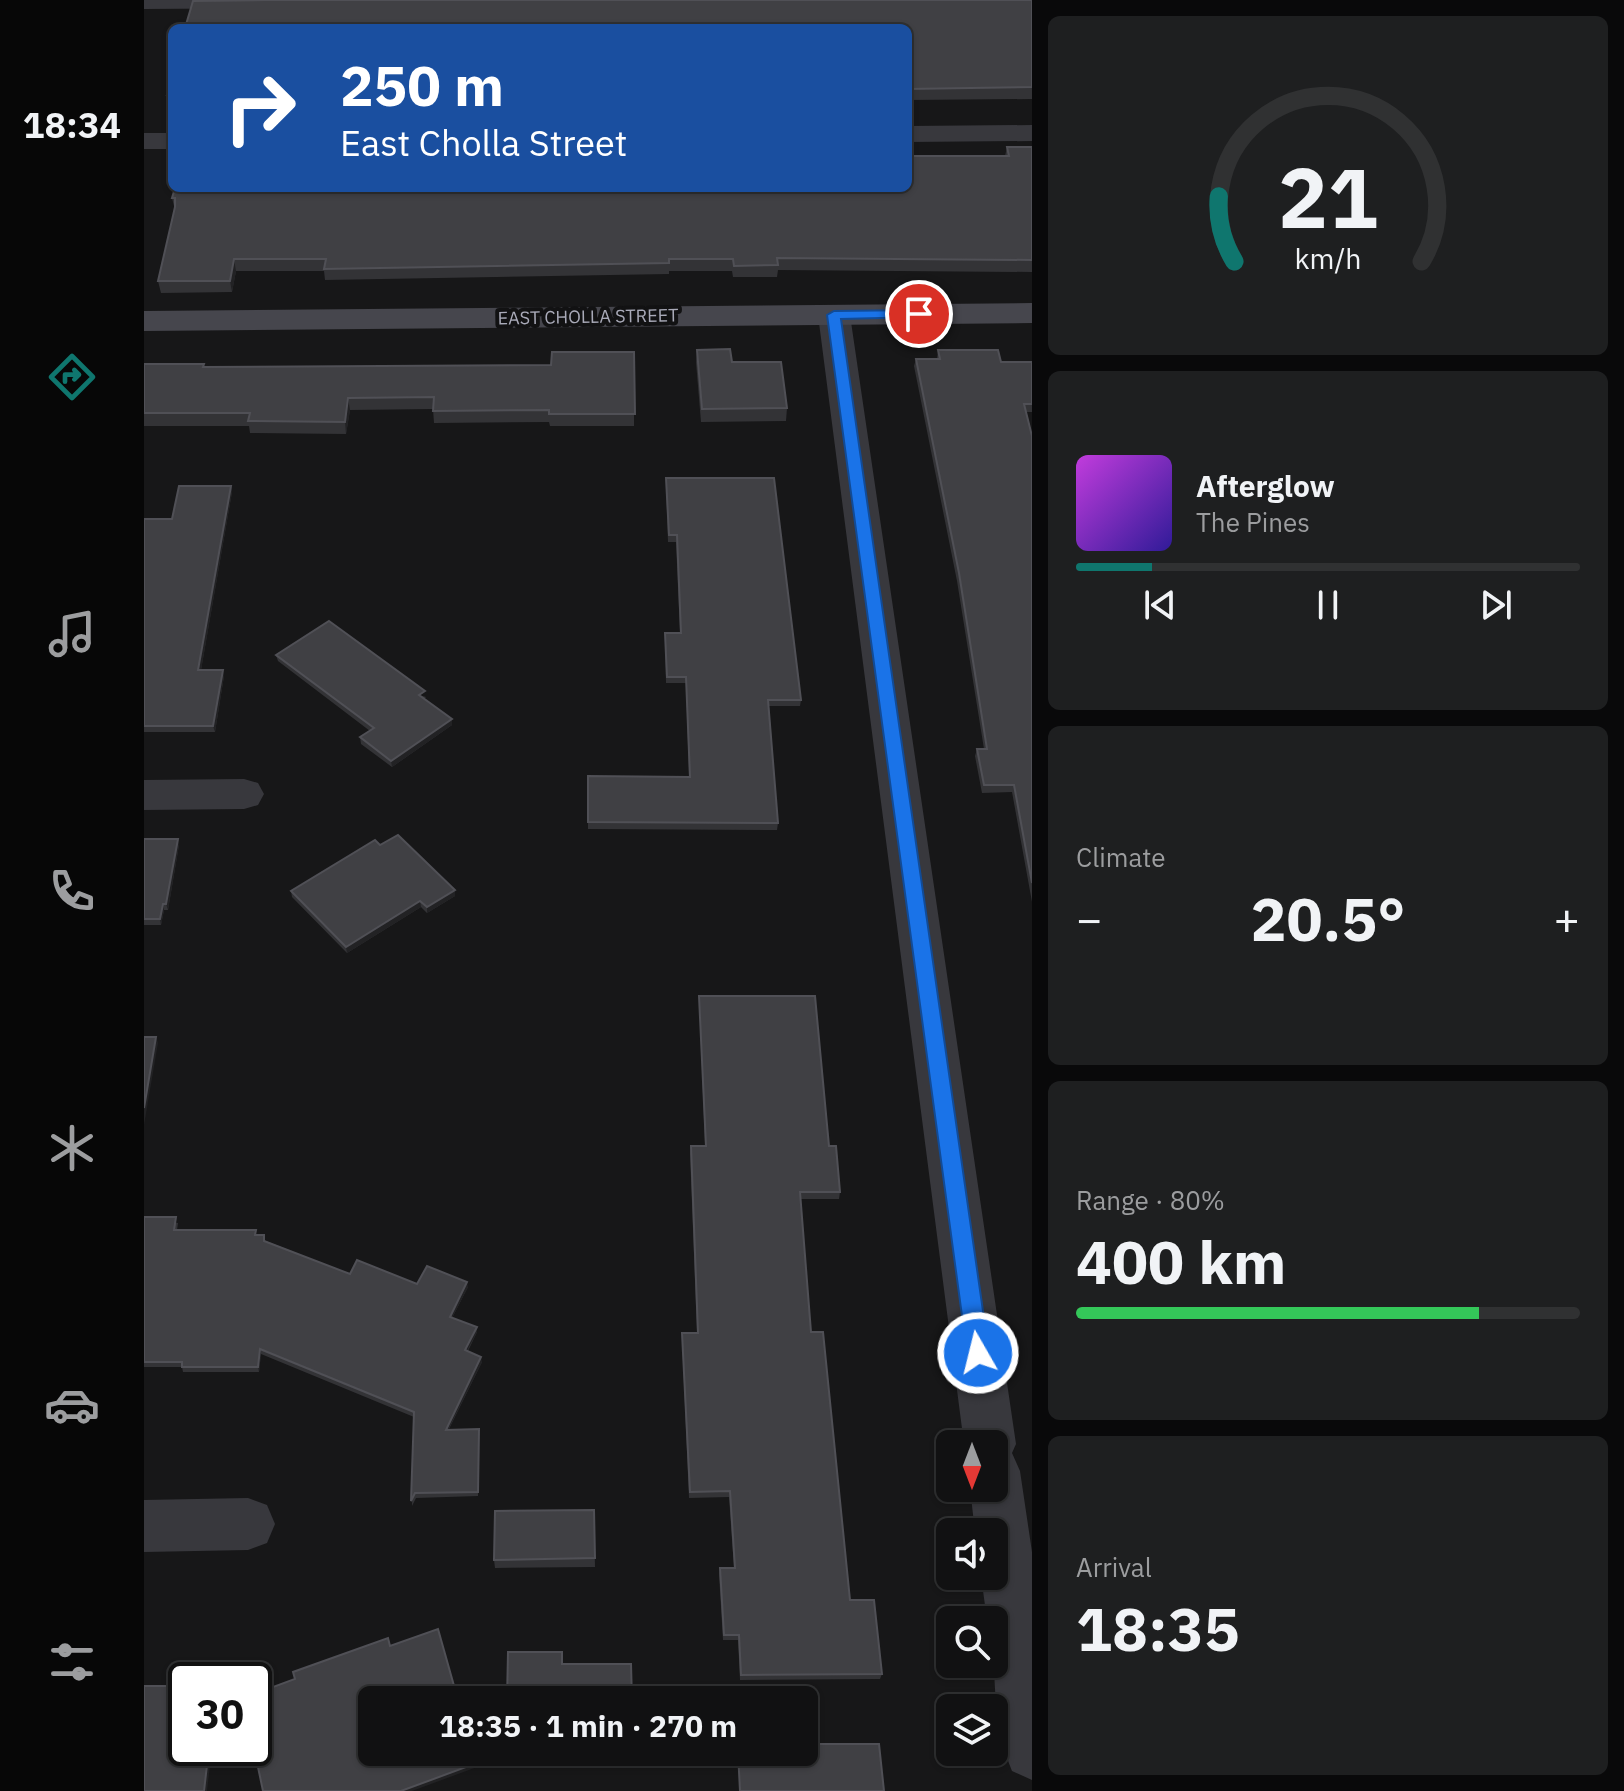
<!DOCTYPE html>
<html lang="en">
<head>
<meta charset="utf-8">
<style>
  :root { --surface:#111112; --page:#1e1f20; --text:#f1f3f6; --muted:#9c9d9f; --line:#303132; --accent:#0f766e }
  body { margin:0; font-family:"IBM Plex Sans",sans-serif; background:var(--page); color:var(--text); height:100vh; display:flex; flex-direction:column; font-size:30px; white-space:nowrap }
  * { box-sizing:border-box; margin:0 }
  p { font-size:26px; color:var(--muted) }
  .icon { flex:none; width:44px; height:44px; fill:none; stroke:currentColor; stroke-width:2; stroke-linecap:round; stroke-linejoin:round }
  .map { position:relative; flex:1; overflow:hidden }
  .details { display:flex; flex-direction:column; gap:16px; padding:16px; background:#09090a; width:592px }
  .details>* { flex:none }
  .top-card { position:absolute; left:24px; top:24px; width:744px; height:168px; border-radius:12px; box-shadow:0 2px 6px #0004,0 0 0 2px var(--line); background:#1a4fa0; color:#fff; overflow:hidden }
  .needle { width:52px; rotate:180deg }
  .controls { position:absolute; left:792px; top:1430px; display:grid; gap:16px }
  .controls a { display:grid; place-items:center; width:72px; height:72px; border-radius:12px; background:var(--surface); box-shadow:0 2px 6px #0004,0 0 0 2px var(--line); font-size:40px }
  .speed { position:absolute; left:24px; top:1662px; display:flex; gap:16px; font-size:40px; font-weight:700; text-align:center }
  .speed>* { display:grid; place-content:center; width:104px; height:104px; border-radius:50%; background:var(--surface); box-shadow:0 2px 6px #0004,0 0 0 2px var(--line); line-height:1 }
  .speed .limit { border:4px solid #111; border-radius:12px; background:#fff; color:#111 }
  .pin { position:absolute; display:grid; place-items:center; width:68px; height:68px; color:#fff; margin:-34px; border:4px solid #fff; border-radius:50%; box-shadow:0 2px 8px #0007 }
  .me { position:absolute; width:88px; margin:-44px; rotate:352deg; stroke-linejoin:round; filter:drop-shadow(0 0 6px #0008) }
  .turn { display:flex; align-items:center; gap:28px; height:168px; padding:0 40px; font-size:36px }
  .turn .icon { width:104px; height:104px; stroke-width:2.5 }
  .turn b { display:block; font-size:56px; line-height:68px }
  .big { font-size:60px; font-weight:700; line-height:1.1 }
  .details .tile { flex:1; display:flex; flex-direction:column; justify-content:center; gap:12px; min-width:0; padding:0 28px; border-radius:12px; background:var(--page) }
  .details .dial { align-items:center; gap:0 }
  .dial svg { height:208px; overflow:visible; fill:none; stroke:var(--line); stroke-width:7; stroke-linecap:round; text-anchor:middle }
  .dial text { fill:var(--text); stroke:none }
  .song { display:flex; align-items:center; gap:24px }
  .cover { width:96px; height:96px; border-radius:12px; background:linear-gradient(135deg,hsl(290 70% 55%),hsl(250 70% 35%)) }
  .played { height:8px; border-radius:4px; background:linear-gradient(90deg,var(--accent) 15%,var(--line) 15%) }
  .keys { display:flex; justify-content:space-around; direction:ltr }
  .heat { display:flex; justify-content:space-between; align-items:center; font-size:44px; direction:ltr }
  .charge { height:12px; border-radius:6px; background:linear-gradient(90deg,#34c759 80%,var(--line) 0) }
  .trip { position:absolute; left:214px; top:1686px; width:460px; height:80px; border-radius:12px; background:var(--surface); box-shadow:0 2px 6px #0004,0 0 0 2px var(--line); font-weight:700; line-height:80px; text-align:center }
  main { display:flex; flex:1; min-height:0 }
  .menu { display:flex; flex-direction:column; width:144px; justify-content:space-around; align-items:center; background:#070707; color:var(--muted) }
  .menu .icon { width:56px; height:56px }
  .menu .current { color:var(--accent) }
  .menu b { font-size:36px; color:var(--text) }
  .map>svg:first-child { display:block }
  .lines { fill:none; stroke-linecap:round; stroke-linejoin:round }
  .street { fill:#38383d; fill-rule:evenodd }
  .secondary { fill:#46464d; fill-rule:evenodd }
  .wall { fill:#333336 }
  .shaded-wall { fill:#222224 }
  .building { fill:#404044; stroke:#505056; stroke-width:2 }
  .route { fill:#1a73e8; stroke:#114b97; stroke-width:2 }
  .labels { text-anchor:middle; stroke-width:8; stroke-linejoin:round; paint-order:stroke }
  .far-street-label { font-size:18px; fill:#a9aab8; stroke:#121213 }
</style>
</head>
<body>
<main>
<nav class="menu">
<b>18:34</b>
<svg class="icon current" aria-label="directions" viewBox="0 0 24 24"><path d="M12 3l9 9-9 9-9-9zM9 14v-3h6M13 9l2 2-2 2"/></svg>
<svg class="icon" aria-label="music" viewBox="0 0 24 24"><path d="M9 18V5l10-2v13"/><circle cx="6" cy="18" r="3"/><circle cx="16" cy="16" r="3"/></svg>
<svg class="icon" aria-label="phone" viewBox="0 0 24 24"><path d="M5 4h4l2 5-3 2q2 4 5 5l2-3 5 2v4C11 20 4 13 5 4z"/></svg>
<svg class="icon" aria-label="climate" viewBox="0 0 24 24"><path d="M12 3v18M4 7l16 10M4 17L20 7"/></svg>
<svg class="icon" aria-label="car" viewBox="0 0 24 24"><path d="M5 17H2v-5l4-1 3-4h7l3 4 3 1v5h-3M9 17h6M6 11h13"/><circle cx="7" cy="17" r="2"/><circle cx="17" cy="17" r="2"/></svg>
<svg class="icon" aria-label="filters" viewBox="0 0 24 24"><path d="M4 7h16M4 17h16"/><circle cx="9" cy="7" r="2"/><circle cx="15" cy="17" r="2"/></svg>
</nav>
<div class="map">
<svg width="888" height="1791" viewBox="0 0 888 1791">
  <rect width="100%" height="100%" fill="#171718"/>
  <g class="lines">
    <g class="street">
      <polygon points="0,0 144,0 140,5 131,8 0,9"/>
      <polygon points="888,125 888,141 764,142 764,126"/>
      <rect x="0" y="133" width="28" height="16"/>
      <path d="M690,306L701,308L706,315L872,1444L868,1453L876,1471L888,1552V1780L868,1771C848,1723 850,1669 850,1620H843L837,1576H850V1532H831L826,1488H850V1444H820L674,315L679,308Z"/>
      <polygon points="100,779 114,783 120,794 114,805 100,809 0,810 0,780"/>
      <polygon points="104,1498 123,1505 131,1524 123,1543 104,1550 0,1552 0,1500"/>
    </g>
    <polygon class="secondary" points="888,303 888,323 0,331 0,311"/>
  </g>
  <g class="wall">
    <polygon points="888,0 888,99 764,100 764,28"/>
    <polygon points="28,76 28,106 25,106 23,95"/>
    <polygon points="863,147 888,147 888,272 634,270 633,277 589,277 588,271 525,271 525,274 181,280 180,271 92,271 88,292 17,293 14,281 31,210 28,198 764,188 769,156 861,156"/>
    <polygon points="553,350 588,362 643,408 642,421 557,422 552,362"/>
    <polygon points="794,350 857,362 888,362 888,412 882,412 888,436 888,902 868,792 838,793 831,756 833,749 840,749 813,581 770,366 772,359 793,359"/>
    <polygon points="490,352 490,426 406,426 405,422 290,423 289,409 206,410 202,434 106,433 105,426 0,426 0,364 60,364 60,367 407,365"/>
    <polygon points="522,485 657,700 656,706 625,706 634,823 633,830 444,829 444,776 545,777 542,683 522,683 521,639 536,633 532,542 524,542"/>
    <polygon points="87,486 88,492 57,670 80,676 71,732 0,732 0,519 28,519"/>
    <polygon points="132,655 282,697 280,699 308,725 248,767 217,744 216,737 226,731 134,661"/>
    <polygon points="0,839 35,845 24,910 20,910 17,925 0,925"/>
    <polygon points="236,845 311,890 311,896 283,913 277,907 203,953 148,897 147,891"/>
    <polygon points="555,996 685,1146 696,1192 695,1199 656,1199 667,1332 706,1600 738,1674 736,1679 596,1680 594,1640 579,1640 575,1574 576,1568 590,1568 585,1497 545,1498 538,1339 538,1333 553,1333 546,1153 547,1146 561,1146"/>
    <polygon points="0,1217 34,1223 33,1230 113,1235 122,1241 206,1274 273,1284 324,1287 308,1318 333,1332 324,1351 338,1362 305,1429 335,1434 334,1496 272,1498 268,1506 270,1417 117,1354 115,1372 39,1372 38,1367 0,1367"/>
    <polygon points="450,1510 451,1567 351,1568 350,1560"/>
  </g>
  <g class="shaded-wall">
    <polygon points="90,259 92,271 88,292 86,281"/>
    <polygon points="204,398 206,410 202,434 201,422"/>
    <polygon points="87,486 88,492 56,676 54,670"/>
    <polygon points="79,670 80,676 71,732 69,726"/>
    <polygon points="308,719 308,725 248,767 247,761"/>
    <polygon points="34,839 35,845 24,910 22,904"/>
    <polygon points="311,890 311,896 283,913 283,907"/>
    <polygon points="276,901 277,907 203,953 202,947"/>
    <polygon points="19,904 20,910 17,925 16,919"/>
    <polygon points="12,1037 14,1043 0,1125 0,1108"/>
    <polygon points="323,1282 324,1287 306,1322 306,1317"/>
    <polygon points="333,1327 333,1332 321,1355 321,1350"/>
    <polygon points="116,1349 117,1354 115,1372 114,1367"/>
    <polygon points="337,1357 338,1362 302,1434 302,1430"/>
    <polygon points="65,1748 68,1748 63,1791 60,1791"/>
    <polygon points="333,1763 333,1767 268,1791 257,1791"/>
  </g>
  <g class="building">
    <polygon points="122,0 888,0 888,87 764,89 764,28 41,28 49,1"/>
    <polygon points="28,76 28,95 23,95"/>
    <polygon points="863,147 888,147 888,260 633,258 634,265 590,266 589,259 525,259 525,263 180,269 182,259 90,259 86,281 14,281 31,207 31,198 28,198 31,188 764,188 764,150 768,150 769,156 865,156"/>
    <polygon points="586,349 588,362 637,362 643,408 558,409 553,350"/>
    <polygon points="794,350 854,350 857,362 888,362 888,404 880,404 888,436 888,883 870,785 840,785 833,749 843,749 815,573 772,359 796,359"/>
    <polygon points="408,352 490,352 491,414 405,414 405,410 289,411 290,397 204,398 201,422 104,421 106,413 0,413 0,364 60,364 59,367 407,365"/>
    <polygon points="522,478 630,478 657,700 624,700 634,823 444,822 444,776 546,777 542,677 523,677 521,633 537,633 533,535 525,535"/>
    <polygon points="35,486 87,486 54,670 79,670 69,726 0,726 0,519 28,519"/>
    <polygon points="185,621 281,691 275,695 308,719 247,761 216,737 230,728 132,655"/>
    <polygon points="254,835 311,890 283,907 276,901 202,947 147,891 231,840 236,845"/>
    <polygon points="0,839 34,839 22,904 19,904 16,919 0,919"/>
    <polygon points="555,996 671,996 685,1146 692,1146 696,1192 656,1192 667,1332 679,1332 706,1600 730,1600 738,1674 597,1675 595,1635 580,1635 576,1568 591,1568 586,1491 546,1492 538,1333 554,1333 547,1146 562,1146"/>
    <polygon points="0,1037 12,1037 0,1108"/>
    <polygon points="0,1217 32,1217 30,1230 112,1230 111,1235 120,1235 120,1241 206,1274 213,1260 273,1284 283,1266 323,1282 306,1317 333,1327 321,1350 337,1357 302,1430 335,1429 334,1492 271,1493 267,1501 270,1412 116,1349 114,1367 38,1367 38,1362 0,1362"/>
    <polygon points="450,1510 451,1558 350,1560 351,1511"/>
    <polygon points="294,1629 314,1700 228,1700 228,1752 329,1752 333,1763 257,1791 119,1791 110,1748 110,1694 151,1679 149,1672 244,1638 246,1646"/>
    <polygon points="364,1652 418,1652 418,1664 487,1664 488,1700 363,1700"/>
    <polygon points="0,1686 31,1686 29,1699 42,1699 42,1748 65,1748 60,1791 0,1791"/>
    <polygon points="660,1744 735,1744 740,1791 596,1791 594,1752 660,1752"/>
  </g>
  <polygon class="route" points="775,310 781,314 779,317 697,319 845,1353 842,1361 834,1364 826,1361 823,1353 683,315 690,311"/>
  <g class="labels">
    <g class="far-street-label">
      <text transform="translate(444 317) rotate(-1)" y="6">EAST CHOLLA STREET</text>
    </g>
  </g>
</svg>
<div class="controls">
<a><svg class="needle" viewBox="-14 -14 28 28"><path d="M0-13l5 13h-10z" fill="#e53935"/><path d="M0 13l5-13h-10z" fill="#9c9d9f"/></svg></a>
<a><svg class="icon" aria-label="sound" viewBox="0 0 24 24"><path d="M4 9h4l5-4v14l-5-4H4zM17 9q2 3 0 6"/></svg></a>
<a><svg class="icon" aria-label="search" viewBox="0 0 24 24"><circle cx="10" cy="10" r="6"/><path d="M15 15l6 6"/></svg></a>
<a><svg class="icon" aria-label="layers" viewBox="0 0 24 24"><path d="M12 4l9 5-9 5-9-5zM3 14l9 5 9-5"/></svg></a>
</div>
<div class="speed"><div class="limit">30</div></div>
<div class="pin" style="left:775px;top:314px;background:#d93025"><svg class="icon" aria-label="arrive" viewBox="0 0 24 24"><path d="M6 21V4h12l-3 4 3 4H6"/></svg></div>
<svg class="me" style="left:834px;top:1353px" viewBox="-20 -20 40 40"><circle r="17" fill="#1a73e8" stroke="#fff" stroke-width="3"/><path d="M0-11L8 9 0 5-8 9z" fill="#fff"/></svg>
<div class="trip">18:35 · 1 min · 270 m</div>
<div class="top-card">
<div class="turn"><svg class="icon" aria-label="right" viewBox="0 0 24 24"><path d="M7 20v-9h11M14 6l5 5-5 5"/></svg><div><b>250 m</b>East Cholla Street</div></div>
</div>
</div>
<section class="details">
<div class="tile dial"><svg viewBox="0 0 100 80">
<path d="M14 69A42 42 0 1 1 86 69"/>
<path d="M14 69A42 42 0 0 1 8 44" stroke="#0f766e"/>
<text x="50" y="56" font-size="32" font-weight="700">21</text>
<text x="50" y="72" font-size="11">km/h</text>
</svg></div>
<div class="tile">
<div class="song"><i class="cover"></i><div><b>Afterglow</b><p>The Pines</p></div></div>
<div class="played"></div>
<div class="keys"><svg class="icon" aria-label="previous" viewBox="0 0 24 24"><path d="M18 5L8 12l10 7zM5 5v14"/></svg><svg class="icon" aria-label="pause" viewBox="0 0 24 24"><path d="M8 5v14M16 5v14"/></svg><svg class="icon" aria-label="next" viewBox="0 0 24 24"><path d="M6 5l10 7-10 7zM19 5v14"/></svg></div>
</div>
<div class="tile"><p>Climate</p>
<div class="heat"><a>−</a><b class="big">20.5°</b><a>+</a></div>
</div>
<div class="tile"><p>Range · 80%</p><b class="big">400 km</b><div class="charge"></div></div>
<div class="tile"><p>Arrival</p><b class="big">18:35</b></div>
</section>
</main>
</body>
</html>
